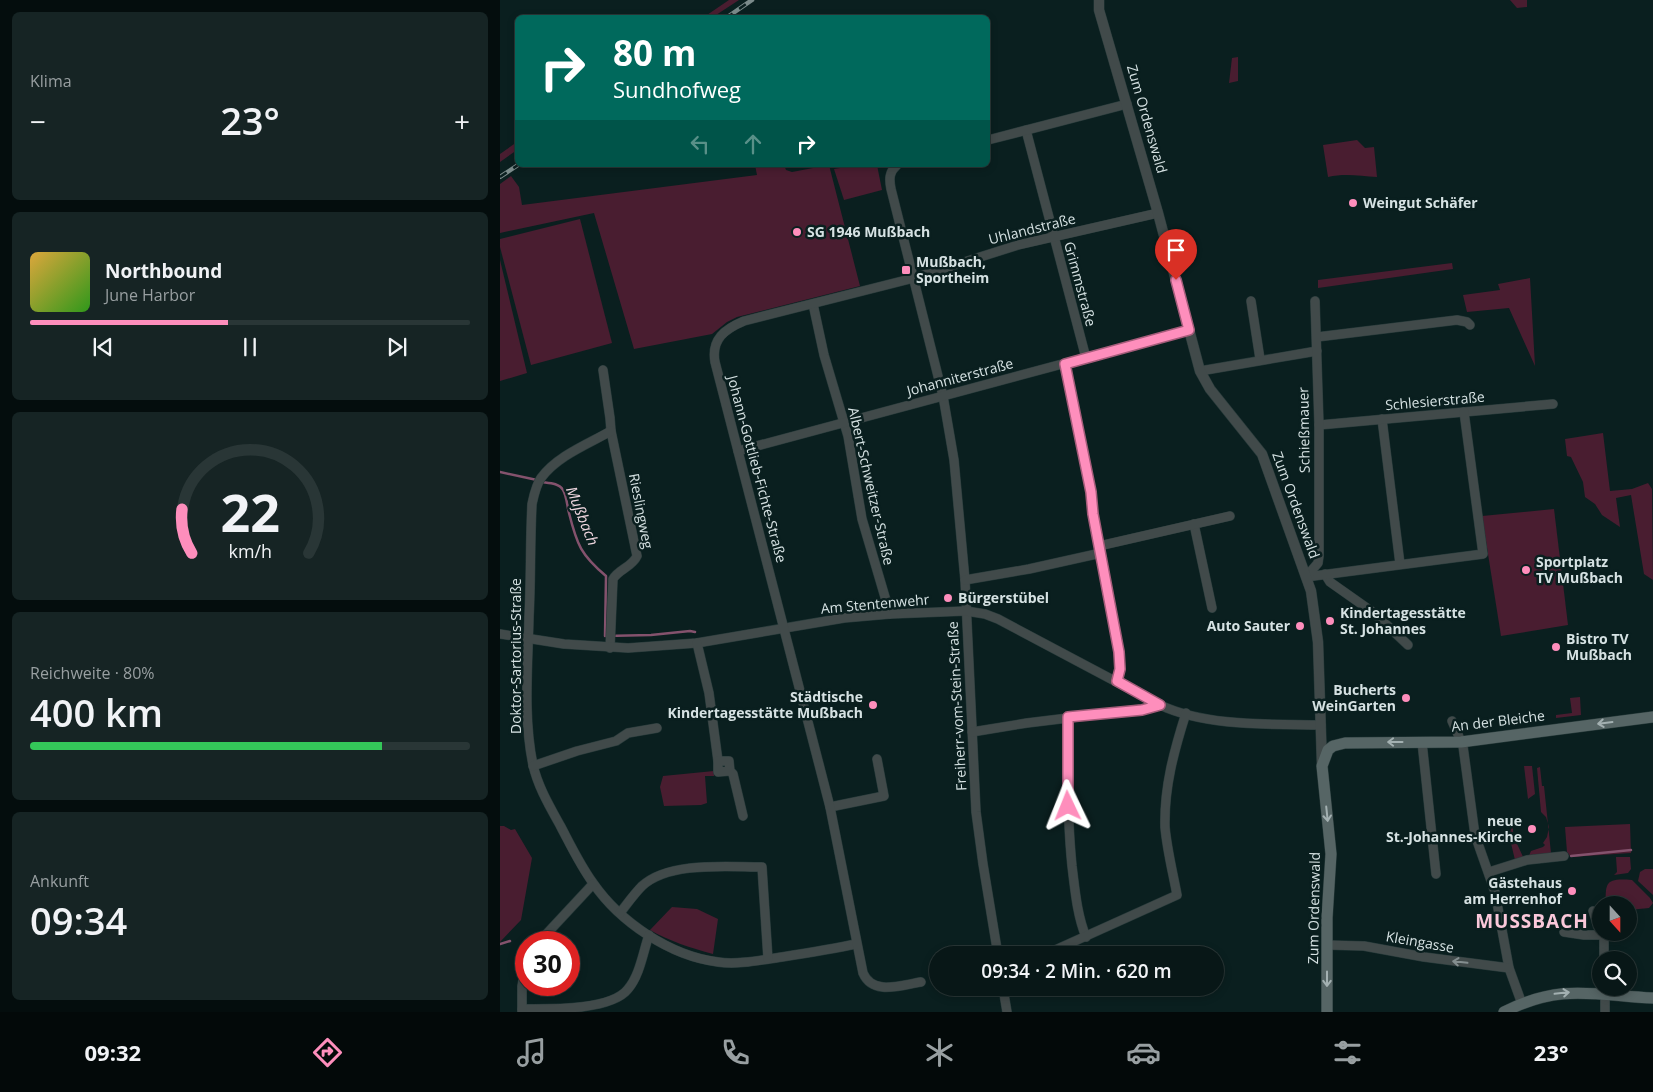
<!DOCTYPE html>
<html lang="de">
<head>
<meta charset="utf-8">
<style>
  :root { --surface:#081717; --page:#162424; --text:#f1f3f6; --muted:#989fa1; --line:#293636; --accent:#fe8ebc }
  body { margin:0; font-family:"Open Sans",sans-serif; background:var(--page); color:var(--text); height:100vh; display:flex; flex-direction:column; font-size:19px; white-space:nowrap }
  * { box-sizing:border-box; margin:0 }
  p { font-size:16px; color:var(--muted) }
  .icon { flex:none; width:28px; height:28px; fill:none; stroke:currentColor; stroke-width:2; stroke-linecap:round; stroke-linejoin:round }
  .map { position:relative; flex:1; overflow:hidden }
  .side { display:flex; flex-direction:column; gap:12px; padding:12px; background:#040d0d; width:500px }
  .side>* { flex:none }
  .banner { position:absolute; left:15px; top:15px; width:475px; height:152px; border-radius:8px; box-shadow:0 2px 8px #0003,0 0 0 1px var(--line); background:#00695c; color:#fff; overflow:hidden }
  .needle { width:32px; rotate:159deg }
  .controls { position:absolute; left:1092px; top:896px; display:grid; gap:10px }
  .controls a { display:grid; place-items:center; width:45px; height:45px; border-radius:50%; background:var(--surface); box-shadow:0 2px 8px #0003,0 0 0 1px var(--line); font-size:25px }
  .speed { position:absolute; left:15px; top:931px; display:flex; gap:10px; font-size:25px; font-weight:700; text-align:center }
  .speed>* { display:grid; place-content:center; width:65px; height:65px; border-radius:50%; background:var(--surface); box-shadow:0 2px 8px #0003,0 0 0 1px var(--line); line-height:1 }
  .speed .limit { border:8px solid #d22; background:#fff; color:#111 }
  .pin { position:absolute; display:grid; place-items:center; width:42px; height:42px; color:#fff; margin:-51px -21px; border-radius:50% 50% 50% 0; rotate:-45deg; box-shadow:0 0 5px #0007 }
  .pin .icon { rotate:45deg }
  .me { position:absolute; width:55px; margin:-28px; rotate:358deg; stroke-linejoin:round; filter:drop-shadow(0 0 4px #0008) }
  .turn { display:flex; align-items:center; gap:18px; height:105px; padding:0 15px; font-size:22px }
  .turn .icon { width:65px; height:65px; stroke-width:2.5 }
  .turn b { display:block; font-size:35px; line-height:42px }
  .lanes { display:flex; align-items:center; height:48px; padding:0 15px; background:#0003; justify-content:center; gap:25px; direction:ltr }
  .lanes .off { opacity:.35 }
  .big { font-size:38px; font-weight:600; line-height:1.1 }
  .side .card { flex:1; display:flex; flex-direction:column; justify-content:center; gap:8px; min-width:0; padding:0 18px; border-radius:8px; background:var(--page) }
  .side .dial { align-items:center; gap:0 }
  .dial svg { height:130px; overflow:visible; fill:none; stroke:var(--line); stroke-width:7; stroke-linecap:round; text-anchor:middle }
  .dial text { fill:var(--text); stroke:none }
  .song { display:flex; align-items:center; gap:15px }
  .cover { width:60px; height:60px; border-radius:8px; background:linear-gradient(135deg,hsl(40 70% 55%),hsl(110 70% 35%)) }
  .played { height:5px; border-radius:2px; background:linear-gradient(90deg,var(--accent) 45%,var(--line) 45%) }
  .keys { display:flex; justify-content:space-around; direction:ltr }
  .heat { display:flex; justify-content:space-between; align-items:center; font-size:28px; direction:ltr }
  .charge { height:8px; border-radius:4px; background:linear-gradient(90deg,#34c759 80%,var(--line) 0) }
  .trip { position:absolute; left:429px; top:946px; width:295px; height:50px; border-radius:25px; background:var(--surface); box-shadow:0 2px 8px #0003,0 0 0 1px var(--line); font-weight:600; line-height:50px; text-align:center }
  .menu { display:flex; height:80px; justify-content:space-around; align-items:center; background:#030909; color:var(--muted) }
  .menu .icon { width:35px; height:35px }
  .menu .active { color:var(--accent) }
  .menu b { font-size:22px; color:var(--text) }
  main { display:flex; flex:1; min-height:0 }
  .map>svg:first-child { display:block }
  .green { fill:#491d30 }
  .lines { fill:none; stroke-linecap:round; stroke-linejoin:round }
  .stream { stroke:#84526d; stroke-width:2.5 }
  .minor-casing { stroke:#273a3a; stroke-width:10 }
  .tertiary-casing { stroke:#273a3a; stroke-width:11 }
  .secondary-casing { stroke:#273a3a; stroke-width:12 }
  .minor { stroke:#414a4a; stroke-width:9 }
  .tertiary { stroke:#414a4a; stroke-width:10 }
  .secondary { stroke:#566565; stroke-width:11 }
  .rail-casing { stroke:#7b8b8b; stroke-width:4.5 }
  .rail { stroke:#0a1f1f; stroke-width:2.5; stroke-dasharray:8; stroke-linecap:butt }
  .oneway { stroke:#a3b0b1 }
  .oneway2 { stroke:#848e8f }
  .route-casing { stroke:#a55c7a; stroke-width:12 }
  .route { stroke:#fe8ebc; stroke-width:9 }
  .poi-dot { fill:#fe8ebc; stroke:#0a1f1f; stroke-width:2 }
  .labels { text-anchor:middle; stroke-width:5; stroke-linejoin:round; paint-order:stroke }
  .street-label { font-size:14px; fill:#d6e2e3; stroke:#0a1f1f }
  .poi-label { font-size:14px; font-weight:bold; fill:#d6e2e3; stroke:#0a1f1f; text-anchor:start }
  .water-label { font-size:15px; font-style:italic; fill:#f0d7e0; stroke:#0a1f1f }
  .district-label { font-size:19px; font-weight:bold; letter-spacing:1px; fill:#fac8da; stroke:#0a1f1f }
</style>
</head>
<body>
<main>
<section class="side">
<div class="card"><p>Klima</p>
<div class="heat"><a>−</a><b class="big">23°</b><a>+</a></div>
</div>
<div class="card">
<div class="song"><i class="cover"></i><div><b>Northbound</b><p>June Harbor</p></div></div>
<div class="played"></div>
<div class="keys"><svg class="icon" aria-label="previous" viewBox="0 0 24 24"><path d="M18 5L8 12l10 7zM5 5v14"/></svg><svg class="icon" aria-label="pause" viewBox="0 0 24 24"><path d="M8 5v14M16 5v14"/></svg><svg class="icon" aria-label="next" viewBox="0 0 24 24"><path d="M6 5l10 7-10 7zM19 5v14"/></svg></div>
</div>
<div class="card dial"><svg viewBox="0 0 100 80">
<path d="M14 69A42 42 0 1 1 86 69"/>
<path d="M14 69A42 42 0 0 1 8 42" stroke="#fe8ebc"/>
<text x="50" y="56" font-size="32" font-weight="700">22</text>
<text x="50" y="72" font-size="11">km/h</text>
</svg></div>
<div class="card"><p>Reichweite · 80%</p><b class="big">400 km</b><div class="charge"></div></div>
<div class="card"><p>Ankunft</p><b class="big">09:34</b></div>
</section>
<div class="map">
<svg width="1153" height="1012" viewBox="0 0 1153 1012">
  <rect width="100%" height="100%" fill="#0a1f1f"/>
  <g class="green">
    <polygon points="229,0 239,0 213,17 204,17"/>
    <polygon points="1010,0 1027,0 1027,7 1017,8"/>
    <polygon points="738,57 738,81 729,83 732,58"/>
    <path d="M857,140L865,148L874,147L877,177C860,176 845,173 828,177L823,145Z"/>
    <polygon points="17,142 17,150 0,162 0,154"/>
    <polygon points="255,165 284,165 286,170 292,172 329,165 360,286 237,317 227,322 212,334 134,349 94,213 0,233 0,184 11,176 19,187 22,205 257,175"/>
    <polygon points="359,165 377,165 382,190 344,200 334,169"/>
    <polygon points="80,219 112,343 31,365 0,247 0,239"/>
    <polygon points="0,260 27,373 0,381"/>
    <polygon points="952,263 953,269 818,288 818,280"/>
    <polygon points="1030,278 1035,366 1009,308 967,312 963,295 1000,290 998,284"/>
    <polygon points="1103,433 1110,491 1132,489 1148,483 1152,489 1153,580 1144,574 1131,495 1116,498 1120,527 1102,515 1095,504 1085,497 1083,482 1071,457 1067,456 1065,439"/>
    <polygon points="1054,509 1068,625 1001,636 982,516"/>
    <polygon points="1080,697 1081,715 1056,718 1056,715 1072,713 1070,698"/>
    <polygon points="1024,766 1032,766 1035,794 1028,799"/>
    <polygon points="1040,767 1042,786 1044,786 1051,853 1050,855 1028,858 1031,851 1043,847 1045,845 1043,843 1047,837 1049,827 1046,817 1041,812 1037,768"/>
    <polygon points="214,771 214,776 205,776 207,803 201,805 164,806 160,787 163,776"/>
    <polygon points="1013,824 1013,835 1024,859 1015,860 1009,835"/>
    <polygon points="1130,824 1131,853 1071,857 1067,852 1065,827"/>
    <polygon points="0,826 4,826 11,830 15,829 32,858 21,920 0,942"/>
    <polygon points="1116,857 1130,857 1131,869 1128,873 1114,875 1117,872"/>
    <polygon points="1145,869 1153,869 1153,895 1138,881 1140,872"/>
    <path d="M1132,880L1150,898L1153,903L1149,908L1129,910V905H1106C1105,882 1106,878 1132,880Z"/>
    <path d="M172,907L197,909L218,919L213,954C191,948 169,941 150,930Z"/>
  </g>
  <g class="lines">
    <g class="stream">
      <polyline points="0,472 37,480"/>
      <path d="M42,482C49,483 59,483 63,490C67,497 67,506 69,513C77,545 81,555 106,576L105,636L151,635L190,631L195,632"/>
      <polyline points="1071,856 1131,850"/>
      <polyline points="0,944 10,941"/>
    </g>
    <defs>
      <g id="minor">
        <polyline points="526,130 586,358"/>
        <polyline points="488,140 627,104"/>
        <path d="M397,165C389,172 389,179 391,189L443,396L454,460L465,580L476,812L483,864L498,955"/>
        <polyline points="751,301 760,359"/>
        <polyline points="313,304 324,355 348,436 362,519 390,614"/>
        <polyline points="817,337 957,320 967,322 970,325"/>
        <polyline points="565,364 591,492 593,514 619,652 620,669 617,681"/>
        <path d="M103,370L110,418L111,431L137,556C132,567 119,569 113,579L110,648"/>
        <polyline points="700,371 817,351"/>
        <polyline points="882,419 900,564"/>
        <polyline points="819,425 1053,404"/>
        <path d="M111,431C88,444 57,456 41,478C36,485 34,495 32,504C30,542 31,580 29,617C28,666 23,717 33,765C38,787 50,807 61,827C71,846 80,865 93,883C120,922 170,956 218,962C238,965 261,960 282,957C307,953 332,949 356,944"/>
        <polyline points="238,451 689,330"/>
        <polyline points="694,524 712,608"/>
        <polyline points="599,546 730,516"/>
        <polyline points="825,574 830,582 874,613 908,645"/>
        <polyline points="806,577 983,554 964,412"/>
        <polyline points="806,577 818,563 819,556 819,425 815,301"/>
        <polyline points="465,580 529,569 601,553"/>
        <path d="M0,634L64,644L128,648L197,643L344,618L390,614L466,611L485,614L498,619L660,705C707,727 770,724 821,725"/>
        <polyline points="197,643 209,693 218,761"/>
        <path d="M568,717C567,767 567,816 572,866C575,890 577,915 586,937"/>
        <polyline points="952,721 963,746 975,835 995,892 1009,968 1022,1004"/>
        <polyline points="472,732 527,723 642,709 660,705"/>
        <polyline points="922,742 936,874"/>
        <polyline points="33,766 77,751 116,741 128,733 157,728"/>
        <polyline points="230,771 218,772 218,761 229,761 230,771 233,774 243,816"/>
        <polyline points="330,807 384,796 377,759"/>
        <polyline points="989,872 1027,860 1064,856"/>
        <polyline points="1093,911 1099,929 1104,938 1104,960"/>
        <path d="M120,913C127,904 134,894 142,886C169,861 228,867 262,867L268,959"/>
        <polyline points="1064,932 1084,935 1103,935"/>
        <polyline points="39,942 93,884"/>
        <polyline points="827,945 864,946 924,957 1009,968"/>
        <path d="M544,955L677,895C673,873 667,850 665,827C664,787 674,751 686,713"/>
        <path d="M421,982C401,985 373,996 363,973L330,807L215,362C211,339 225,329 244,321L414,278L518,245L658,213"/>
        <polyline points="503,988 507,1012"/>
        <polyline points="1105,988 1105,1012"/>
        <path d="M22,1009C47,1009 111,1011 128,989C140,975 143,952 149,935"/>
        <polyline points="22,1012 22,986 26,963"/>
      </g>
      <polyline id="tertiary" points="599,0 599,10 658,213 700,371 710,389 762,454 811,591 818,642 822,765"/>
      <g id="secondary">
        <polyline points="827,1012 827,918 831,854 822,766 828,750 833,746 845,743 961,742 1153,717"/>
        <path d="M1004,1012C1060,983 1094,995 1153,998"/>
      </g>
    </defs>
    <use href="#minor" class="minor-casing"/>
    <use href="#tertiary" class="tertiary-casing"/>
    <use href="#secondary" class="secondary-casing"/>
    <use href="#minor" class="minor"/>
    <use href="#tertiary" class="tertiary"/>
    <use href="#secondary" class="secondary"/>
    <defs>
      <g id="rail">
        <polyline points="226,18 252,0"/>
        <polyline points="0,177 18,165"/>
      </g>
    </defs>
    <use href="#rail" class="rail-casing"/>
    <use href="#rail" class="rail"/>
  </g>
  <defs><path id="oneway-shaft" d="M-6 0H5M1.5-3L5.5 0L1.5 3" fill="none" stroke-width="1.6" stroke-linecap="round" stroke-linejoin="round" transform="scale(1.25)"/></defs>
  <g class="oneway">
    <use href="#oneway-shaft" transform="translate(1105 723) rotate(173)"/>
    <use href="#oneway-shaft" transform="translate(895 742) rotate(-180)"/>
    <use href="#oneway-shaft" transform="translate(827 814) rotate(84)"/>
    <use href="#oneway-shaft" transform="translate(827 979) rotate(90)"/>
    <use href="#oneway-shaft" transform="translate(1062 993) rotate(-6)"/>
  </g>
  <use class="oneway2" href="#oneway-shaft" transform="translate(960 962) rotate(-174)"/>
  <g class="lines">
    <defs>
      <polyline id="route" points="568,806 568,717 642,710 660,705 617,681 620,669 619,652 593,514 591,492 565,364 689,330 676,280"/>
    </defs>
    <use href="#route" class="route-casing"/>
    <use href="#route" class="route"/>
  </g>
  <g class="poi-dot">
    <circle cx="853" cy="203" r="5"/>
    <circle cx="297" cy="232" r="5"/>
    <rect x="401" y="265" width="10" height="10" rx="2.5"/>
    <circle cx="1026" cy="570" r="5"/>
    <circle cx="448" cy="598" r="5"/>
    <circle cx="830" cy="621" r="5"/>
    <circle cx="800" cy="626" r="5"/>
    <circle cx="1056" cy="647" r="5"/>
    <circle cx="906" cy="698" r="5"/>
    <circle cx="373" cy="705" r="5"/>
    <circle cx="1032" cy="829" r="5"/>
    <circle cx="1072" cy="891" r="5"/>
  </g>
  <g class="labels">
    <g class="street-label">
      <text transform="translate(647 119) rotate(74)" y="5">Zum Ordenswald</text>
      <text transform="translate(532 229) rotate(-14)" y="5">Uhlandstraße</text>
      <text transform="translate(580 284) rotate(75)" y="5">Grimmstraße</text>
      <text transform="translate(460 377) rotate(-15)" y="5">Johanniterstraße</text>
      <text transform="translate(935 401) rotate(-5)" y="5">Schlesierstraße</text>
      <text transform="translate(804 430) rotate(-91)" y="5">Schießmauer</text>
      <text transform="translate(257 469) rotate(75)" y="5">Johann-Gottlieb-Fichte-Straße</text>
      <text transform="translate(371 486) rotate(77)" y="5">Albert-Schweitzer-Straße</text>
      <text transform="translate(796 505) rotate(70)" y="5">Zum Ordenswald</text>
      <text transform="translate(141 511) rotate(79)" y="5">Rieslingweg</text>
      <text transform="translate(375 604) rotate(-5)" y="5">Am Stentenwehr</text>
      <text transform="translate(16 656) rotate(-90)" y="5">Doktor-Sartorius-Straße</text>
      <text transform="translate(457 706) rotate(-93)" y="5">Freiherr-vom-Stein-Straße</text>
      <text transform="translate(998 721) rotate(-7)" y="5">An der Bleiche</text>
      <text transform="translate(814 908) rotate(-89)" y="5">Zum Ordenswald</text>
      <text transform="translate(920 942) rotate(10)" y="5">Kleingasse</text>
    </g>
    <g class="poi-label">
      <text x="863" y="208">Weingut Schäfer</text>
      <text x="307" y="237">SG 1946 Mußbach</text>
      <text x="416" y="267">Mußbach,<tspan x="416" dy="16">Sportheim</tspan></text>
      <text x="1036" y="567">Sportplatz<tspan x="1036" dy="16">TV Mußbach</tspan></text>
      <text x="458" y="603">Bürgerstübel</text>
      <text x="840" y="618">Kindertagesstätte<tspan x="840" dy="16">St. Johannes</tspan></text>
      <text x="790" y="631" text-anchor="end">Auto Sauter</text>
      <text x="1066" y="644">Bistro TV<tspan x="1066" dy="16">Mußbach</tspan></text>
      <text x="896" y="695" text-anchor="end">Bucherts<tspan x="896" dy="16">WeinGarten</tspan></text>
      <text x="363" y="702" text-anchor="end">Städtische<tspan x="363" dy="16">Kindertagesstätte Mußbach</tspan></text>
      <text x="1022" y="826" text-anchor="end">neue<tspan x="1022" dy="16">St.-Johannes-Kirche</tspan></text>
      <text x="1062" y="888" text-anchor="end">Gästehaus<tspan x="1062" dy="16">am Herrenhof</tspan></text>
    </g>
    <g class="water-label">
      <text transform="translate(82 516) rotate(68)" y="5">Mußbach</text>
    </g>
    <g class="district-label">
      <text x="1032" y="928">MUSSBACH</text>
    </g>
  </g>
</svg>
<div class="controls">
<a><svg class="needle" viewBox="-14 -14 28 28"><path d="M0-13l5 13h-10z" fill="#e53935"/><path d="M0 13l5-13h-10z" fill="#989fa1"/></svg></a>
<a><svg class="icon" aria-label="search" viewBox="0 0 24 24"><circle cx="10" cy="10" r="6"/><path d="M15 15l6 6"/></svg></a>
</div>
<div class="speed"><div class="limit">30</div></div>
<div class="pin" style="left:676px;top:280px;background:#d93025"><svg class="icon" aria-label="arrive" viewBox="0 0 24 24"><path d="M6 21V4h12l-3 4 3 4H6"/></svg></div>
<svg class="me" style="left:568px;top:806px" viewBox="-20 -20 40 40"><path d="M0-17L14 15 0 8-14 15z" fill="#fe8ebc" stroke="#fff" stroke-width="4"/></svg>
<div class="trip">09:34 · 2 Min. · 620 m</div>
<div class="banner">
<div class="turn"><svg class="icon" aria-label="right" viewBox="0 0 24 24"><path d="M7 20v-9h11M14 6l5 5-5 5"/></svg><div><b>80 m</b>Sundhofweg</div></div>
<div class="lanes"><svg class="icon off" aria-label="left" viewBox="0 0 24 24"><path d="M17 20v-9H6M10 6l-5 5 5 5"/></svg><svg class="icon off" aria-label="ahead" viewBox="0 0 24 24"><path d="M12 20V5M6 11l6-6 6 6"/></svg><svg class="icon" aria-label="right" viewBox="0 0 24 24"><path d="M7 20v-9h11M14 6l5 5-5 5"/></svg></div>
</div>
</div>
</main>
<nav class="menu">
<b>09:32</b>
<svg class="icon active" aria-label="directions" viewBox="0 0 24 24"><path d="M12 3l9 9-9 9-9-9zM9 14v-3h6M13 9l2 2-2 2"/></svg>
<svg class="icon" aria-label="music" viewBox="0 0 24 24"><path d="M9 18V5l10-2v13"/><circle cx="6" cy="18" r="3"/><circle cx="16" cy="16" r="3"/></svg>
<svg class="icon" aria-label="phone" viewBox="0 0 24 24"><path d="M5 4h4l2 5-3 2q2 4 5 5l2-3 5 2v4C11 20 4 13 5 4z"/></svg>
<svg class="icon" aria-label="climate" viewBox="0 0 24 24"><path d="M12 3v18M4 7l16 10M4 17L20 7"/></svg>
<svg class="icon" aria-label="car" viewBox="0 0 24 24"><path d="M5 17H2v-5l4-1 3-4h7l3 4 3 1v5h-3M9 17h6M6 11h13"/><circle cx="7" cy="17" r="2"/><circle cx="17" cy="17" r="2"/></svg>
<svg class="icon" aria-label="filters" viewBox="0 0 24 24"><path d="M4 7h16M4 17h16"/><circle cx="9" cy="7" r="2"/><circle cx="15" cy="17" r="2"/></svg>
<b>23°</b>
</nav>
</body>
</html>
